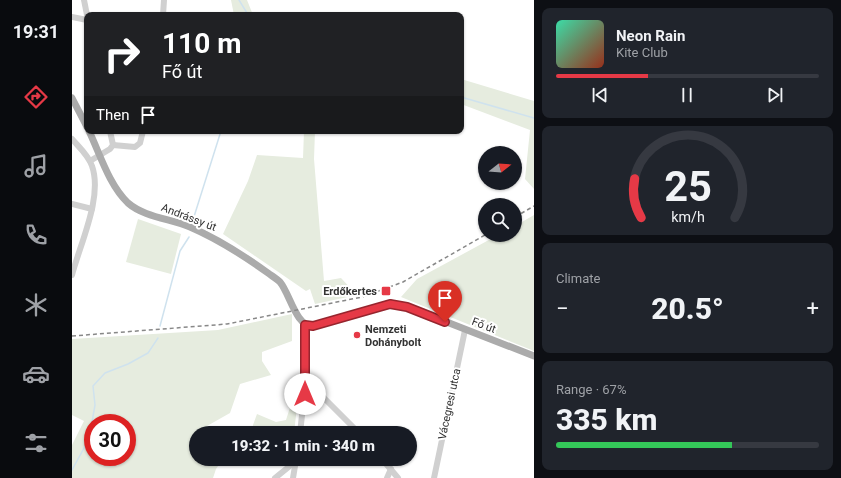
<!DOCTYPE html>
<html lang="en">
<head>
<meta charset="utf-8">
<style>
  :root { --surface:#171b24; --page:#20242c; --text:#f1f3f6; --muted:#9ea1a6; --line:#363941; --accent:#e63946 }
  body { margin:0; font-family:Roboto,sans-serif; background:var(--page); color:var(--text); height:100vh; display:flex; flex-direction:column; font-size:15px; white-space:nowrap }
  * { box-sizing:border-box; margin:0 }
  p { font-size:13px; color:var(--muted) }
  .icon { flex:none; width:22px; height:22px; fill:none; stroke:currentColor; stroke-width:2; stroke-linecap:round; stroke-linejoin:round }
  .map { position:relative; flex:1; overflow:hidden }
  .panel { display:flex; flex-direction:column; gap:8px; padding:8px; background:#0d0f14; width:307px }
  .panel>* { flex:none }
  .hud { position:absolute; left:12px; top:12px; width:380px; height:122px; border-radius:8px; box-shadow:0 1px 3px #0004; background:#202124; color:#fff; overflow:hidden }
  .needle { width:26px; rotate:73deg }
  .tools { position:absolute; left:406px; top:146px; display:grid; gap:8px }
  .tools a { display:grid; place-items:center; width:44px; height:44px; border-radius:50%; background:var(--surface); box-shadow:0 1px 3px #0004; font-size:20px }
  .speed { position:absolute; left:12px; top:414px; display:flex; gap:8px; font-size:20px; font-weight:700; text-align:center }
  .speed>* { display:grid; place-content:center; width:52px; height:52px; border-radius:50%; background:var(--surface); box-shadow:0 1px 3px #0004; line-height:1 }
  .speed .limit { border:6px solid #d22; background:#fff; color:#111 }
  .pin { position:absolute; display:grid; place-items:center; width:34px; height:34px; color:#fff; margin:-41px -17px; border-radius:50% 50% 50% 0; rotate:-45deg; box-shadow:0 0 4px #0007 }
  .pin .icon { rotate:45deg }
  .me { position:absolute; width:44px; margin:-22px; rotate:0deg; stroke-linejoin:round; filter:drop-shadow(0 0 3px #0008) }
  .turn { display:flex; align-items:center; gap:14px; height:84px; padding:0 12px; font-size:18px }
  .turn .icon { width:52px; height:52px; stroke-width:2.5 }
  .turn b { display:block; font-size:28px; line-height:34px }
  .then { display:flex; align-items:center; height:38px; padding:0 12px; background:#0003; gap:8px; font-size:15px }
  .big { font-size:30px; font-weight:800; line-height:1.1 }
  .panel .tile { flex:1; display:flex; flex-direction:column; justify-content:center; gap:6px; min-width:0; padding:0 14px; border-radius:8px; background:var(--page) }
  .panel .dial { align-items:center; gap:0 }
  .dial svg { height:104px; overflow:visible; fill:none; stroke:var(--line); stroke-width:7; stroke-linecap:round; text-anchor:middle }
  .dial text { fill:var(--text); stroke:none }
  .song { display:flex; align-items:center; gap:12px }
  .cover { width:48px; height:48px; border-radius:6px; background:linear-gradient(135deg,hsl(160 70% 55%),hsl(10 70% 35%)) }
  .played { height:4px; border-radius:2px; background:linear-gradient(90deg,var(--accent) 35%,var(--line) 35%) }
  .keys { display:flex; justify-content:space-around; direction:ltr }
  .heat { display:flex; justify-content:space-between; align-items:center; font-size:22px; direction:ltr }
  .charge { height:6px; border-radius:3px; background:linear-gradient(90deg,#34c759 67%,var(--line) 0) }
  .trip { position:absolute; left:117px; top:426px; width:228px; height:40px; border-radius:20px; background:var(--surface); box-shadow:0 1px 3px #0004; font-weight:800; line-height:40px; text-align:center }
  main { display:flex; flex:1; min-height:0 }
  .tab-bar { display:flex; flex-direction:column; width:72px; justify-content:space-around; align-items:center; background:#090b0e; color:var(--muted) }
  .tab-bar .icon { width:28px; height:28px }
  .tab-bar .active { color:var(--accent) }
  .tab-bar b { font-size:18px; color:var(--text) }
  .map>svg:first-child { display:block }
  .green { fill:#e6ecdf; fill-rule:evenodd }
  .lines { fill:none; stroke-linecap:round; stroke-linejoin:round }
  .stream { stroke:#cfe2ee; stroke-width:1.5 }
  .minor { stroke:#d0d0d0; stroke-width:6 }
  .major { stroke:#ababab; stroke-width:7 }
  .rail { stroke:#888; stroke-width:1.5; stroke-dasharray:4 3; stroke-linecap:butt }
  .route-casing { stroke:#96252e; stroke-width:10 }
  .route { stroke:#e63946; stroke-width:7 }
  .poi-dot { fill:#e63946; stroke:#fff; stroke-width:1.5 }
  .labels { text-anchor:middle; stroke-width:4; stroke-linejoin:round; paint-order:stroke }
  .street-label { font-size:11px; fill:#333; stroke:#fff }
  .poi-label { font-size:11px; font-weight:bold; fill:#333; stroke:#fff; text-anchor:end }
</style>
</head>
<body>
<main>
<nav class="tab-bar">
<b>19:31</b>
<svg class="icon active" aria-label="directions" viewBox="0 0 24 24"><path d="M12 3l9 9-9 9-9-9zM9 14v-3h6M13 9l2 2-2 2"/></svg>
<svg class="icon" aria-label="music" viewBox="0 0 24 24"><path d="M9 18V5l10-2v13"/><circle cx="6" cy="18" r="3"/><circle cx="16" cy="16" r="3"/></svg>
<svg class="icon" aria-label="phone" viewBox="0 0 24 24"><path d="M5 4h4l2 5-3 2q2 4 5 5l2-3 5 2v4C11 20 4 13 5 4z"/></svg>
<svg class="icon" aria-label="climate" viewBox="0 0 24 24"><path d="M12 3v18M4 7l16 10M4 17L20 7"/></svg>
<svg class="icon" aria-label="car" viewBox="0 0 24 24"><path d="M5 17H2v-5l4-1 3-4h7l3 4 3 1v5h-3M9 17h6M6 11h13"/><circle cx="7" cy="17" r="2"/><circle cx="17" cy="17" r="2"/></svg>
<svg class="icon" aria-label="filters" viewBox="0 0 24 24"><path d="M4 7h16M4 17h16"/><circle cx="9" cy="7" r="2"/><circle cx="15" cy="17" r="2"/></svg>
</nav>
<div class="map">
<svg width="462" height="478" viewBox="0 0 462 478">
  <rect width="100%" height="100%" fill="#fff"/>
  <g class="green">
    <polygon points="159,0 175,0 181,15 162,15"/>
    <polygon points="389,79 462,101 462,189 453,179 458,130 389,104"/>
    <polygon points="232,131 243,131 242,159 252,281 269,278 285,295 243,304 238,289 234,291 151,234 176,181 185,155 231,158"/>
    <polygon points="462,215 462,351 329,297 345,279 426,235 443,235 443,226"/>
    <polygon points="66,219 109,234 99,274 54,262"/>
    <path d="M220,314V341L190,352V361L199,375L168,384L158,413L135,426L137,433H124V459H151L144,469L141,478H0V445L12,421L0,415V339L146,330ZM21,423H55V457H21Z"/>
    <polygon points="221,398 226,398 222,433 180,433 181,425 185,414 204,422 214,420"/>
  </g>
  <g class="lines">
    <g class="stream">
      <polyline points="167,0 175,13 178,15"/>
      <polyline points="389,97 462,118"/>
      <polyline points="120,223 149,131"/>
      <polyline points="88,326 108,251 117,237"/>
      <polyline points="0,470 17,439 23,405 21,386 33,373 56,364 76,353 86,338"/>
    </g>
    <g class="minor">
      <polyline points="12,0 15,15"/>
      <polyline points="91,15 92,0"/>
      <polyline points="0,17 15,20"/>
      <path d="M0,139C7,147 17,156 20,166C31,197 8,244 0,275"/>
      <polyline points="41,145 63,147 68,143 71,131"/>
      <polyline points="18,161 38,149 41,145 38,131"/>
      <polyline points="0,204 20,209"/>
      <polyline points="234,380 287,433"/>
      <polyline points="228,433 234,380 233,325"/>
      <polyline points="310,459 326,478"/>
      <polyline points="203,478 224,461"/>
      <polyline points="221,478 224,460"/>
      <polyline points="315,478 319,469"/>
      <polyline points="362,478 393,330"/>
    </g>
    <g class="major">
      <polyline points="0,98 15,127"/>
      <path d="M17,131C28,154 37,185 56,203C72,217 99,219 118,227C146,239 171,255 196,273C200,276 205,279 208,282C218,294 224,327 241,326L318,303L344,310L462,356"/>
    </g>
    <g class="rail">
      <polyline points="443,217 462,206"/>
      <polyline points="0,336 155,324 290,297 331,282 413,235"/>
    </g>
  </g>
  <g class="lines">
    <defs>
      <polyline id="route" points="233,394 233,325 241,326 318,304 335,307 373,322"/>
    </defs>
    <use href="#route" class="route-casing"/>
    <use href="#route" class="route"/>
  </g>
  <g class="poi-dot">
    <rect x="309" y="286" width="10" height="10" rx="2"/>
    <circle cx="285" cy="335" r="4"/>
  </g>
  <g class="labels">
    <g class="street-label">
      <text transform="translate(117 217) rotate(21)" y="4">Andrássy út</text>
      <text transform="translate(412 325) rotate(21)" y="4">Fő út</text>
      <text transform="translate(377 404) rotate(-78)" y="4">Vácegresi utca</text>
    </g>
    <g class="poi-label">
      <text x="305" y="295">Erdőkertes</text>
      <text x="293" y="333" text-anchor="start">Nemzeti<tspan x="293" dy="13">Dohánybolt</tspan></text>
    </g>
  </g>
</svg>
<div class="tools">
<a><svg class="needle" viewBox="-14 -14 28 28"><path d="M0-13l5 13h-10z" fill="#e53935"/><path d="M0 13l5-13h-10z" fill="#9ea1a6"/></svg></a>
<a><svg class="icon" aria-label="search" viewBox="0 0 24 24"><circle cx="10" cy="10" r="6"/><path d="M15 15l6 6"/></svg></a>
</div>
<div class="speed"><div class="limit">30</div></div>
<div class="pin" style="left:373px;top:322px;background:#d93025"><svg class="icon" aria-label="arrive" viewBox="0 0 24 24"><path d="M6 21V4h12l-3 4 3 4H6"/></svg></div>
<svg class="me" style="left:233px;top:394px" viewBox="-20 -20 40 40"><circle r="19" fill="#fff"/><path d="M0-13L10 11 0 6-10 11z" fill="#e63946"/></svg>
<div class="trip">19:32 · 1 min · 340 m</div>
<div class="hud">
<div class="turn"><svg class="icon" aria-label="right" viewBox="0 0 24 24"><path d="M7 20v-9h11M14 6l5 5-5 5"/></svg><div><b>110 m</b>Fő út</div></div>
<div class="then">Then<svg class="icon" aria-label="arrive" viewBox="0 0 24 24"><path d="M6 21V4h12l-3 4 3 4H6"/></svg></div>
</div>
</div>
<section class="panel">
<div class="tile">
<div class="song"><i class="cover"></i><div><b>Neon Rain</b><p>Kite Club</p></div></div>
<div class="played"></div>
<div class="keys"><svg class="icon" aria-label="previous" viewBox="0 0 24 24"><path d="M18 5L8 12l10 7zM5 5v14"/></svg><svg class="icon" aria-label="pause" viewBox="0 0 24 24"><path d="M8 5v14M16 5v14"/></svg><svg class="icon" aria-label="next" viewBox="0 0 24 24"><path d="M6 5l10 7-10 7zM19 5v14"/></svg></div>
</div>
<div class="tile dial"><svg viewBox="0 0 100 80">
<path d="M14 69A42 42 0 1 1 86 69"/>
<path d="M14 69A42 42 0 0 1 9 39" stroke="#e63946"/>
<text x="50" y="56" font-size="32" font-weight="700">25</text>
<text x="50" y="72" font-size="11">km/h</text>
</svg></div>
<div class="tile"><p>Climate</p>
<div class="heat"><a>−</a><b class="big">20.5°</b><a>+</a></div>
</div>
<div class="tile"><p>Range · 67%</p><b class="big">335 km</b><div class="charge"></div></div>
</section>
</main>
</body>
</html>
